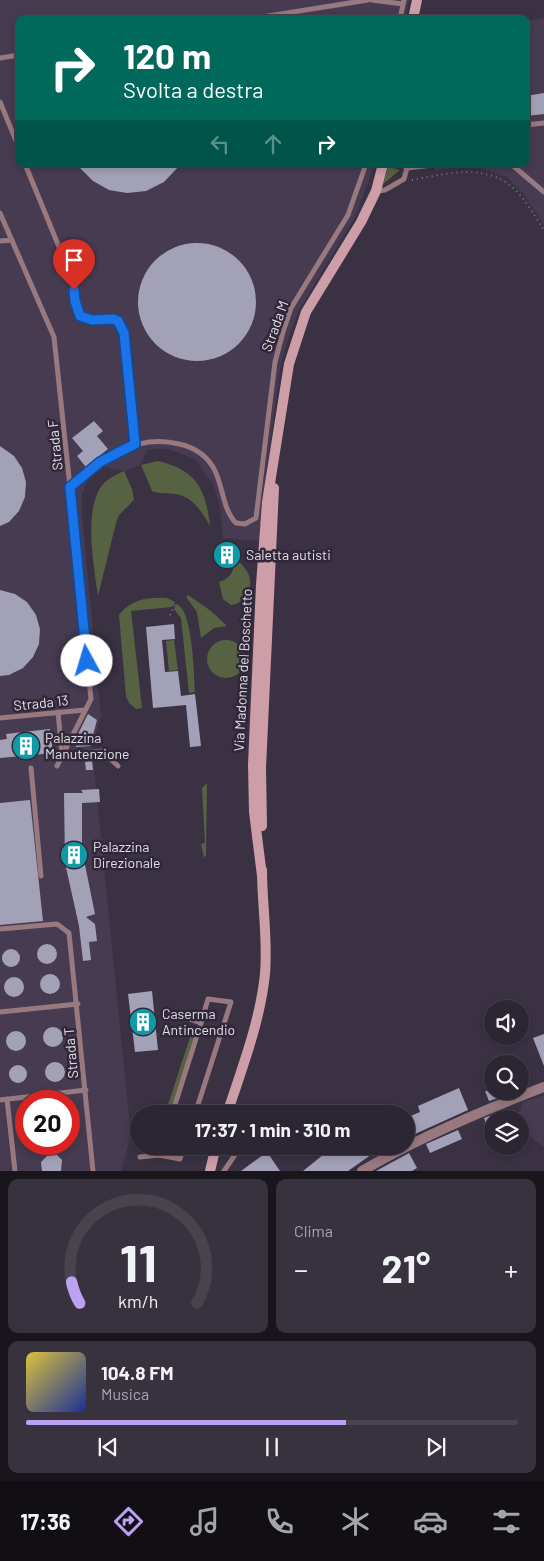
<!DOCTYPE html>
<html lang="it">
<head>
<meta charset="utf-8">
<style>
  :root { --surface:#2c2632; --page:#38323e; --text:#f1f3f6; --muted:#a6a5ac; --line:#48434d; --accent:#bca0f2 }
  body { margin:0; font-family:Barlow,sans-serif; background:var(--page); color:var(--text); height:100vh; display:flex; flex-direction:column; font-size:19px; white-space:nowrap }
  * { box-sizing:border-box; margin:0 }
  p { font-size:16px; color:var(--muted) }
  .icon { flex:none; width:28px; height:28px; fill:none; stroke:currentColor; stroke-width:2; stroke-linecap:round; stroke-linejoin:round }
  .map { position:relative; height:1171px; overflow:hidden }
  .details { display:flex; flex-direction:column; gap:8px; padding:8px; background:#18151c; flex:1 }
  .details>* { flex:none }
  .hud { position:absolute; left:15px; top:15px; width:515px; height:152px; border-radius:10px; box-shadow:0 2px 8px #0003,0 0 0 1px var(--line); background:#00695c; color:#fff; overflow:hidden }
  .tools { position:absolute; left:484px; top:1000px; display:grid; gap:10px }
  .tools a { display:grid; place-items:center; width:45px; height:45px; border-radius:50%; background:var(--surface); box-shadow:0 2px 8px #0003,0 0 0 1px var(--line); font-size:25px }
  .speed { position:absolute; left:15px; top:1090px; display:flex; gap:10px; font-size:25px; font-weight:700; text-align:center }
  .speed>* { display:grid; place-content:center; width:65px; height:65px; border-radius:50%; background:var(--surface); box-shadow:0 2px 8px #0003,0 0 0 1px var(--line); line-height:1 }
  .speed .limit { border:8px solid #d22; background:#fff; color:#111 }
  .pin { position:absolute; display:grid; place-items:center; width:42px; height:42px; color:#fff; margin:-51px -21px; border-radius:50% 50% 50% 0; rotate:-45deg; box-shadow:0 0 5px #0007 }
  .pin .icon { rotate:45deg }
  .me { position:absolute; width:55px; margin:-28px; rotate:354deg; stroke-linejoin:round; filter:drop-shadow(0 0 4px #0008) }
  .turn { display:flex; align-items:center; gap:18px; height:105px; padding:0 25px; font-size:22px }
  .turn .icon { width:65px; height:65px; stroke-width:2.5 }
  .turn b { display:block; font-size:35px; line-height:42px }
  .lanes { display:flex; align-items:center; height:48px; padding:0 25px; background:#0003; justify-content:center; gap:25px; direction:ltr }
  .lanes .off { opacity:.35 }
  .big { font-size:38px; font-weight:700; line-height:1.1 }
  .details .tile { flex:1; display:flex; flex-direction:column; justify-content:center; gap:8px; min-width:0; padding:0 18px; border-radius:10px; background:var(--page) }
  .details .dial { align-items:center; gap:0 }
  .dial svg { height:130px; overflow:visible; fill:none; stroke:var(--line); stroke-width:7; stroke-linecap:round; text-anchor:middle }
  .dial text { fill:var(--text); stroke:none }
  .song { display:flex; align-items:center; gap:15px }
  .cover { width:60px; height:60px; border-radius:8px; background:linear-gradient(135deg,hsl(50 70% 55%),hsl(230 70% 35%)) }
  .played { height:5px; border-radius:2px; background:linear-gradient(90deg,var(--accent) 65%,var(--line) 65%) }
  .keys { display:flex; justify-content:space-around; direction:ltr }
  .heat { display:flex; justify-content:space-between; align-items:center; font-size:28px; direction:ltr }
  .details .tiles { flex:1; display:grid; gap:8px; grid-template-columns:1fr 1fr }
  .tile:last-child { grid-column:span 2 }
  .trip { position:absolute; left:130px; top:1105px; width:285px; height:50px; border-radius:25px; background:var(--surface); box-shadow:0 2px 8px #0003,0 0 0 1px var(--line); font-weight:700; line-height:50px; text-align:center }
  .menu { display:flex; height:80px; justify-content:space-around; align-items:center; background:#120f14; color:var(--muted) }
  .menu .icon { width:35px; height:35px }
  .menu .current { color:var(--accent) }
  .menu b { font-size:22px; color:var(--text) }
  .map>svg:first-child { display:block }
  .built { fill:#463b51; fill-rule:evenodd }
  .green { fill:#576242 }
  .building { fill:#a3a1b7 }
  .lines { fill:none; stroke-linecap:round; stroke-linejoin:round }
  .path { stroke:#7d7685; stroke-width:2; stroke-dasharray:1 4; stroke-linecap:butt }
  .service { stroke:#97797f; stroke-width:5 }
  .minor { stroke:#97797f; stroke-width:10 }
  .secondary { stroke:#cd9ea8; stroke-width:10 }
  .route-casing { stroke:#114b97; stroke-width:12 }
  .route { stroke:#1a73e8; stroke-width:9 }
  .labels { text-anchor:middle; stroke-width:5; stroke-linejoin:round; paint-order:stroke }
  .street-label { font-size:14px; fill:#e2dde8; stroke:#302838 }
  .poi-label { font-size:14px; fill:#e2dde8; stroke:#302838; text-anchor:start }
</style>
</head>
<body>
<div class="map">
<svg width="544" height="1171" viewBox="0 0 544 1171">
  <rect width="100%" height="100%" fill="#3a3243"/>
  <g class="built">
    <path d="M0,0H409L405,19H19V164H375L355,217L299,310L290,333L281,363L267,465L260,541L223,538L220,507L214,486L195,459L169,449H147L141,465L124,471L103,467L88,479L82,494V514L101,716L92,749L131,1135L121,1171H0ZM26,1101H69V1144H26Z"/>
    <polygon points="544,18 544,225 523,193 507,177 480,168 451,168 435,171 434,164 526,164 526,21"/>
    <polygon points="544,1095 544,1147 520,1130 520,1119 504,1119 496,1113 504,1110 512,1115 520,1112 522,1102"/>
  </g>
  <g class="green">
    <polygon points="388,167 400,170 383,184"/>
    <path d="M158,461C196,470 206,489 210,526C202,512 193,497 176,494C167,493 159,494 152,491L141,465Z"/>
    <path d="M124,471L132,489L134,500L119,515L116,523L98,596C94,568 85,519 98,492C103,481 113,476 124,471Z"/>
    <path d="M235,553C237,561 242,564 246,570C256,584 247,604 231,605L223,599L219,582C234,577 235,567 235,553Z"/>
    <polygon points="188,595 211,611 227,626 214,628 201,638 197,612 186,597"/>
    <path d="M167,598L175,602L172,607L131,611L142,708L136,709L129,703L126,696L119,615C131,599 148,597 167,598Z"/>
    <path d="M176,604C193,608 194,676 195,692L189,693L181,618L174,609Z"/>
    <circle cx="226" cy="659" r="19"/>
    <polygon points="174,640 178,670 169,671 166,641"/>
    <polygon points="207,783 206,856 204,857 201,844 205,843 202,788"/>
    <polygon points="192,1031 196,1032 170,1114 165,1114"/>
  </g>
  <g class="building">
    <polygon points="544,93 544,114 526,116 526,96"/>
    <polygon points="76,164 181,164 164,182 146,191 127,193 109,190 93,181"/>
    <circle cx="197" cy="302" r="59"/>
    <polygon points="94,421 103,431 97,436 108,449 86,467 77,456 83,451 72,438"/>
    <polygon points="0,446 14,456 22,468 26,482 25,497 19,511 9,522 0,526"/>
    <polygon points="231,545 233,563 223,564 220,547"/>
    <polygon points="0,590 15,594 27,602 36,615 40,629 39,644 33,657 23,668 9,675 0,676"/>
    <polygon points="174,624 175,639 162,640 165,672 178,671 181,696 195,694 201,746 190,747 186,705 153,708 146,627"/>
    <polygon points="88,714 97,720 90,746 76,747 75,740"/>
    <polygon points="50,729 53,753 0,758 0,740 7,739 6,734"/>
    <polygon points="92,761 93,770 86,770 85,762"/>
    <polygon points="99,789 100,802 82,803 82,850 95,914 86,917 95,924 97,941 89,942 91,960 83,961 79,926 65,863 64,793 83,793 81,790"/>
    <polygon points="30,800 43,921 0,925 0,803"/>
    <circle cx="47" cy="954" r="10"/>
    <circle cx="11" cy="958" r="9"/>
    <circle cx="50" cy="984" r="10"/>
    <circle cx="14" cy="987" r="10"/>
    <polygon points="152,991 158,1050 135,1052 128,994"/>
    <circle cx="53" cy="1037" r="10"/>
    <circle cx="16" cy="1041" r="10"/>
    <polygon points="544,1034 544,1066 533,1038"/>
    <circle cx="55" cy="1072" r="10"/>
    <circle cx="18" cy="1074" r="9"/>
    <polygon points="459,1088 468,1110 406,1138 406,1118 420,1112 418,1106"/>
    <polygon points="485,1091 495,1091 498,1098 489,1101"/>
    <polygon points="492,1115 492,1138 491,1139 484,1118"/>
    <polygon points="458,1130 462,1139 430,1153 426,1144"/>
    <polygon points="334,1146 371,1146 375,1152 348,1171 303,1171"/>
    <polygon points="267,1152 280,1171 241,1171"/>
    <polygon points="409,1153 417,1168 412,1171 376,1171"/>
    <polygon points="49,1154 56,1154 62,1160 61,1171 42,1171 41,1162"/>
  </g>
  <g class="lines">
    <g class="path">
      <path d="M412,180C449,173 491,161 520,195C529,205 536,219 544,230"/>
      <polyline points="170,615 176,602"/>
    </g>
    <g class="service">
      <polyline points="372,0 403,4"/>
      <polyline points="249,19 368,0"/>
      <polyline points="400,19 404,0"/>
      <polyline points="0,58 19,55"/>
      <polyline points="0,102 19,148"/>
      <polyline points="526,125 544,123"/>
      <polyline points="25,164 73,281 75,301 80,316 92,321 113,319 118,321 125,333 135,444"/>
      <polyline points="507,164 511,164 544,192"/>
      <polyline points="407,168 442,164"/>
      <polyline points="377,191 385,190 404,179 407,168 401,164"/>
      <polyline points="0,213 54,337 70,487 91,699 57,766"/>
      <polyline points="0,241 12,240"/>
      <path d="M70,487C100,459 136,433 179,444C193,447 205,454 213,467C223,483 222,509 236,523L245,524L256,518L275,362L283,332L291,308L348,215L366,164"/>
      <polyline points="58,712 62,755 102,751 118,766"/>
      <polyline points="0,718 85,710"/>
      <polyline points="31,768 41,876"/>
      <polyline points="0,929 57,924 69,933 93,1171"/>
      <polyline points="0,1012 78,1004"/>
      <polyline points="184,1017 201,1023 208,999 231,1002 195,1114"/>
      <polyline points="7,1099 15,1171"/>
      <polyline points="0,1100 86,1090"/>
      <polyline points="172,1114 201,1023"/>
      <polyline points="159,1155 162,1146"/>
      <polyline points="140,1157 159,1155 180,1159 184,1146"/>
      <polyline points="224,1171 241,1146"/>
    </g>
    <path class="minor" d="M362,1171C419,1137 481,1111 544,1087"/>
    <g class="secondary">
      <polyline points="413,19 417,0"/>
      <polyline points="262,826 261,768 274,488"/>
      <polyline points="262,876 254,812 253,765 261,585 267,502 289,364 306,312 361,222 376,191 383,164"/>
      <path d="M227,1114C242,1068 260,1022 265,974C268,939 262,905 262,870"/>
      <polyline points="210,1171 216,1146"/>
    </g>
  </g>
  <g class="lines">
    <defs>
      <polyline id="route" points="74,290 75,301 80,316 92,320 113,319 118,321 124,333 135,444 100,462 70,487 87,661"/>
    </defs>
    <use href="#route" class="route-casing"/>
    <use href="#route" class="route"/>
  </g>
  <defs>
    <symbol id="building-disc" viewBox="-11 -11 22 22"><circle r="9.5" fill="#0f9aa8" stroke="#302838"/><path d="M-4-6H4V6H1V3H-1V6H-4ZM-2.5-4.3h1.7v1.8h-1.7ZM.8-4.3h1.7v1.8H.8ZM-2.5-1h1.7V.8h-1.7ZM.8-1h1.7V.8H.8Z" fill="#fff"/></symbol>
  </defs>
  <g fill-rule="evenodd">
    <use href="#building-disc" x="211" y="539" width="32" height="32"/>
    <use href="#building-disc" x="10" y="730" width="32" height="32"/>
    <use href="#building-disc" x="58" y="839" width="32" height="32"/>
    <use href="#building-disc" x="127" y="1006" width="32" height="32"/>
  </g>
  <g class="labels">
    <g class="street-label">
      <text transform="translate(275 326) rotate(-70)" y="5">Strada M</text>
      <text transform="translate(55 445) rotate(-96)" y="5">Strada F</text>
      <text transform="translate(243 670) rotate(-87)" y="5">Via Madonna del Boschetto</text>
      <text transform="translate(41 703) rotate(-6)" y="5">Strada 13</text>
      <text transform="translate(71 1053) rotate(-95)" y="5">Strada T</text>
    </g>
    <g class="poi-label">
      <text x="246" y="560">Saletta autisti</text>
      <text x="45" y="743">Palazzina<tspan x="45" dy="16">Manutenzione</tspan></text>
      <text x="93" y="852">Palazzina<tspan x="93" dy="16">Direzionale</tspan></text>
      <text x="162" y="1019">Caserma<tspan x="162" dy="16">Antincendio</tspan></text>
    </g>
  </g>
</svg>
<div class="tools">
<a><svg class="icon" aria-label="sound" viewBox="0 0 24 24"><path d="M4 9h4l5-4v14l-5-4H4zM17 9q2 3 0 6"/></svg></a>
<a><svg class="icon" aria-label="search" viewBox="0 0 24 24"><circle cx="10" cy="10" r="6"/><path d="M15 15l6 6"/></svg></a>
<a><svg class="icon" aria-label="layers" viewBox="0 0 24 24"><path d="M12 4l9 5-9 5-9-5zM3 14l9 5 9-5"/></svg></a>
</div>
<div class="speed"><div class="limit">20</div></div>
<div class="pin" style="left:74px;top:290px;background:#d93025"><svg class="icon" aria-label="arrive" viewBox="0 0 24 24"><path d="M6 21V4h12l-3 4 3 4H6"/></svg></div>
<svg class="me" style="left:87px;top:661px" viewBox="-20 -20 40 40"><circle r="19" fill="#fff"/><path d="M0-13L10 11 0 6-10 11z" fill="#1a73e8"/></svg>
<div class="trip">17:37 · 1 min · 310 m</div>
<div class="hud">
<div class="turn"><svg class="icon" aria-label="right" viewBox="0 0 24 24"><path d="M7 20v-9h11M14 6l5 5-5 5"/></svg><div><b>120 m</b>Svolta a destra</div></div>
<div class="lanes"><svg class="icon off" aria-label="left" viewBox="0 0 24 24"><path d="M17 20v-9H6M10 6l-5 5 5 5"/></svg><svg class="icon off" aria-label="ahead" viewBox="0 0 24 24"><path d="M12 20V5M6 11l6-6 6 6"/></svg><svg class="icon" aria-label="right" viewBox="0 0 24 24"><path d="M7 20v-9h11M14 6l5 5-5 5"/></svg></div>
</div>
</div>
<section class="details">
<div class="tiles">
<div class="tile dial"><svg viewBox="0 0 100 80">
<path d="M14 69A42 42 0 1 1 86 69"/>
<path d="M14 69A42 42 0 0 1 9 56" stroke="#bca0f2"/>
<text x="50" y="56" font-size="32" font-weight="700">11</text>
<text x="50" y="72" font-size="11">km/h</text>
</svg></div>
<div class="tile"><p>Clima</p>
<div class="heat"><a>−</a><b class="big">21°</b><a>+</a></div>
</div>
<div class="tile">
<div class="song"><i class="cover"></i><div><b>104.8 FM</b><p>Musica</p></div></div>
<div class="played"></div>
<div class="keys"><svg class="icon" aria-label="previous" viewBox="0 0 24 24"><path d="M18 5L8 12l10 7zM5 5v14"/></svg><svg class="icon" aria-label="pause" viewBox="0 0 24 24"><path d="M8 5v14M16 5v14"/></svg><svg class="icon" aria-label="next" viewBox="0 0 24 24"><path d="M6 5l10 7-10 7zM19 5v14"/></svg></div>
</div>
</div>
</section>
<nav class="menu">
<b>17:36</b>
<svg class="icon current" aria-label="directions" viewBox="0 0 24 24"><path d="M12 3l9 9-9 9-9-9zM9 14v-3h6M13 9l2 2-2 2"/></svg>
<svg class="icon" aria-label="music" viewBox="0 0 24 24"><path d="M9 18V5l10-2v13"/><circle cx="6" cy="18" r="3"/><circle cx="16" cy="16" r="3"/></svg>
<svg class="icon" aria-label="phone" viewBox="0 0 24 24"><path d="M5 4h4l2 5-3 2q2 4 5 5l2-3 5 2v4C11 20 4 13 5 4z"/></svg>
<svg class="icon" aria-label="climate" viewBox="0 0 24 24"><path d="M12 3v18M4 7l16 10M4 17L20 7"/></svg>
<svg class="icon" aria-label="car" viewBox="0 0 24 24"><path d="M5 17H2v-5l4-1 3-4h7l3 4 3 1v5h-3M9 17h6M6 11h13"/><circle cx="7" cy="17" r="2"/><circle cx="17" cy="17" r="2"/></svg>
<svg class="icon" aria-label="filters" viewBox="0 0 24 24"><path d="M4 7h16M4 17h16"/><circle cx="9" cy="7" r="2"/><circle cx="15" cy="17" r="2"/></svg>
</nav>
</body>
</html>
